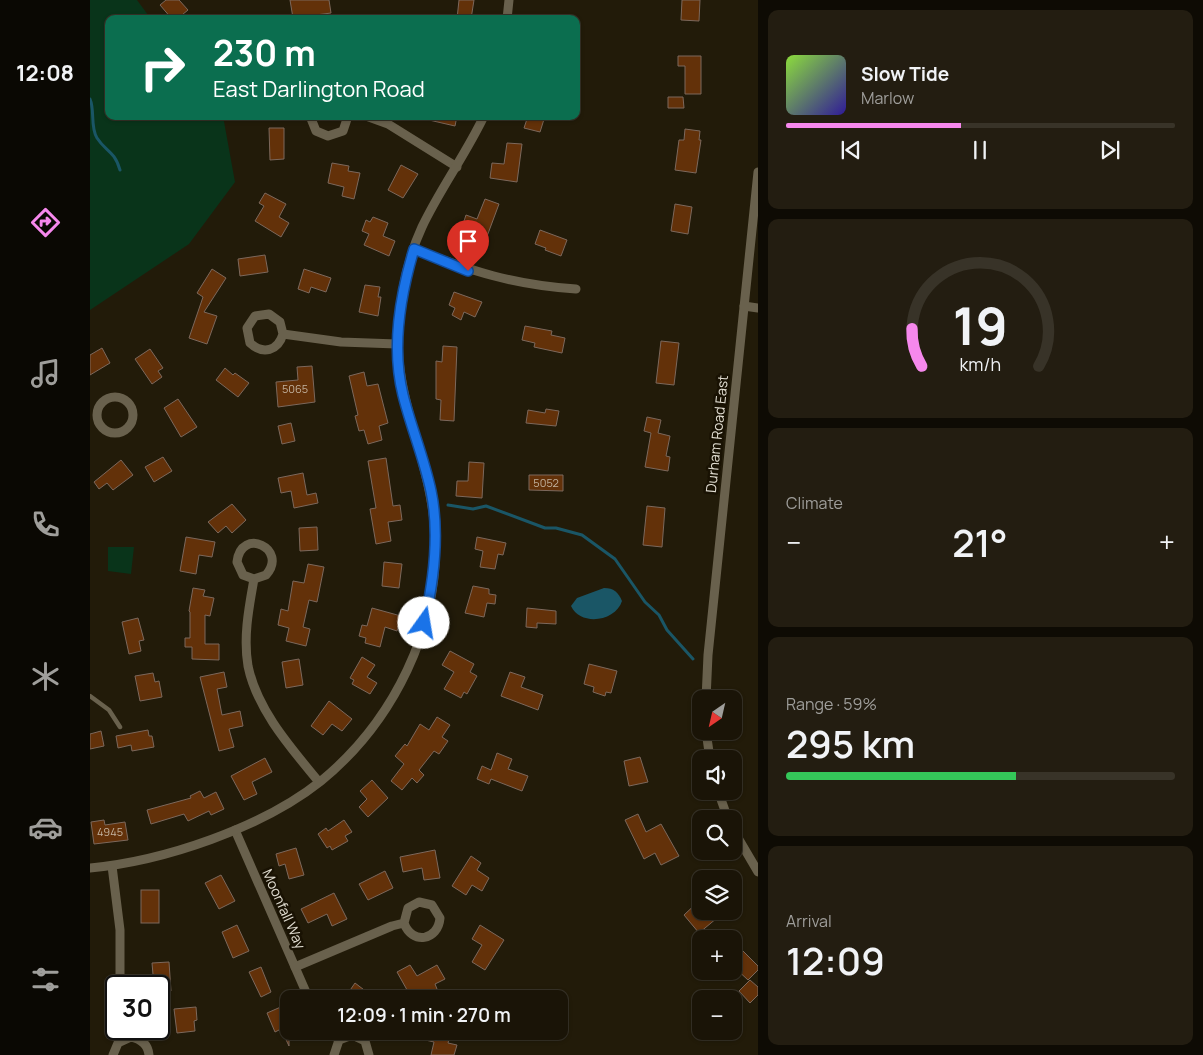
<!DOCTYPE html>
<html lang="en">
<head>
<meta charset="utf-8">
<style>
  :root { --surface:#1a1407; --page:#231d11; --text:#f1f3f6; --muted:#9f9e9b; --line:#383328; --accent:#f688ed }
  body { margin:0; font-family:Manrope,sans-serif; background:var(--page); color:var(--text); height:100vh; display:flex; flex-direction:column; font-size:19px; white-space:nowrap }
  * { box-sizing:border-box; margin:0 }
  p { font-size:16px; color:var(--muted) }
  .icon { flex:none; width:28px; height:28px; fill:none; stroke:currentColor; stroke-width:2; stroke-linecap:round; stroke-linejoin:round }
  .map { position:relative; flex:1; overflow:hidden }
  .drawer { display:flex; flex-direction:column; gap:10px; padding:10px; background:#0e0b04; width:445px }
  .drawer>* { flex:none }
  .top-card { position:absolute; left:15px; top:15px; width:475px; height:105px; border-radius:10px; box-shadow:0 1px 4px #0004,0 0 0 1px var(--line); background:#0b6e4f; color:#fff; overflow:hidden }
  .needle { width:32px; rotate:214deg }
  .fabs { position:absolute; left:602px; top:690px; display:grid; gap:10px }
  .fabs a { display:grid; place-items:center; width:50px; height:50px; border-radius:10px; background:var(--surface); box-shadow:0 1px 4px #0004,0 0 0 1px var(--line); font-size:25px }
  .speed { position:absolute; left:15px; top:975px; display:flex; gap:10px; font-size:25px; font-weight:700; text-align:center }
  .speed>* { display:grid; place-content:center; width:65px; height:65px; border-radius:50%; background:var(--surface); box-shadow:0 1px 4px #0004,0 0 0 1px var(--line); line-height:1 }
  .speed .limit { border:2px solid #111; border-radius:8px; background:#fff; color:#111 }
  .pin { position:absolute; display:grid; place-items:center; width:42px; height:42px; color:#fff; margin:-51px -21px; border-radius:50% 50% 50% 0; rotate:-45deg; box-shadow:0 0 5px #0007 }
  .pin .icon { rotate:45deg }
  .me { position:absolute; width:55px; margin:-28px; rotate:13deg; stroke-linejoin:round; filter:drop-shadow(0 0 4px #0008) }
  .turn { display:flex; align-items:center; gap:18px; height:105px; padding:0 25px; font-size:22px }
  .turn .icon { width:65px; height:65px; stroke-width:2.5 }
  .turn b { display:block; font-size:35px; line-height:42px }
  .big { font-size:38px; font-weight:600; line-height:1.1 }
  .drawer .card { flex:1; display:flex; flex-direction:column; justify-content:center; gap:8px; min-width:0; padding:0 18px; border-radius:10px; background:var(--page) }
  .drawer .dial { align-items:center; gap:0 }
  .dial svg { height:130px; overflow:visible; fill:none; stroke:var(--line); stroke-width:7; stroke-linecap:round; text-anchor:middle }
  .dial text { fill:var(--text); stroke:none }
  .song { display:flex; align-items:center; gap:15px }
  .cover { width:60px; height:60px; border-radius:8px; background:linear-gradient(135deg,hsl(90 70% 55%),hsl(250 70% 35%)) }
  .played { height:5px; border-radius:2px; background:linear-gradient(90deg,var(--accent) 45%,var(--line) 45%) }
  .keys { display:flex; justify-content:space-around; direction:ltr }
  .heat { display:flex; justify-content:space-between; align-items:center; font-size:28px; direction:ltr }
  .charge { height:8px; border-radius:4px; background:linear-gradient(90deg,#34c759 59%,var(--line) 0) }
  .trip { position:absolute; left:190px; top:990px; width:288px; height:50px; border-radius:10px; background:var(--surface); box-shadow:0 1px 4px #0004,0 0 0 1px var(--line); font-weight:600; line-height:50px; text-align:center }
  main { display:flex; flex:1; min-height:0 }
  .dock { display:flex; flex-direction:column; width:90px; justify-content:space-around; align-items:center; background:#0a0803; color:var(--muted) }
  .dock .icon { width:35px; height:35px }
  .dock .current { color:var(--accent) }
  .dock b { font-size:22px; color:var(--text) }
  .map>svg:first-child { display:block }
  .green { fill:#09341a }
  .water { fill:#1a5666 }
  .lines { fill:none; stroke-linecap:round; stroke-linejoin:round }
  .stream { stroke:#1a5666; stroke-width:3 }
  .building { fill:#633109; stroke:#7c685c }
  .service { stroke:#69614d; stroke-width:4.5 }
  .minor { stroke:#69614d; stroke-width:9 }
  .route-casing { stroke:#114b97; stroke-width:12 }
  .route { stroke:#1a73e8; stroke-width:9 }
  .labels { text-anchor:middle; stroke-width:5; stroke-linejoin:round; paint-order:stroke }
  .number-label { font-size:11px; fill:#c2b29f }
  .street-label { font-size:14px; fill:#e1ddd1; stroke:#191203 }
</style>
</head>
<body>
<main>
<nav class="dock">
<b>12:08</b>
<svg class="icon current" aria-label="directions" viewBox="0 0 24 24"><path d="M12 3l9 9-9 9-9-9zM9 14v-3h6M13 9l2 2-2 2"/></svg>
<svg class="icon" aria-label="music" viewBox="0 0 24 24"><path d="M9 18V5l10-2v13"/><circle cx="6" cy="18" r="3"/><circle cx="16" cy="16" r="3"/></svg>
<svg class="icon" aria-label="phone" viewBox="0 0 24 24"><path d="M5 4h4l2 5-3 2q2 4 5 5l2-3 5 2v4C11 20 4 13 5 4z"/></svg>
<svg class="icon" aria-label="climate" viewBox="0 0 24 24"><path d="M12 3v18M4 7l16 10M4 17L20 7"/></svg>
<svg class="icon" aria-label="car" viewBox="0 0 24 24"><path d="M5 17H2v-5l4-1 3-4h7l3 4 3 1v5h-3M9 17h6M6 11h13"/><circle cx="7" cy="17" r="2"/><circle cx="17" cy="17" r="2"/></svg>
<svg class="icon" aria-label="filters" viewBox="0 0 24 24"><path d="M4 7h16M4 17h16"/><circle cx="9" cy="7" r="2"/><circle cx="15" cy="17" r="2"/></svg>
</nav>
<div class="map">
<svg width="668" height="1055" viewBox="0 0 668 1055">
  <rect width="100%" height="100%" fill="#221b09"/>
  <g class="green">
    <polygon points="0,0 47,0 61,19 19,19 19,116 133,116 145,182 99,244 0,310"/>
    <polygon points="18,547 44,547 41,574 18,571"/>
  </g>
  <path class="water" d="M514,588C524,588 528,592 532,601C526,621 491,627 481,606L487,598Z"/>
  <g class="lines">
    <g class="stream">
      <path d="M0,99C5,110 0,127 7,138C16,152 24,150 30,170"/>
      <polyline points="358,505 383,509 396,506 455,528 466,528 492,535 525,559 555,602 569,615 577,630 603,659"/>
    </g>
  </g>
  <g class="building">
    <polygon points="76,0 89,0 98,10 87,19 82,19 70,5"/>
    <polygon points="200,0 239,0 241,13 203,18"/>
    <polygon points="369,0 384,0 381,19 367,19"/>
    <polygon points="592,0 610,0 609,21 591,20"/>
    <polygon points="588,56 611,56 611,94 595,94 595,66 588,66"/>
    <polygon points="578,97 593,97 594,108 578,108"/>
    <polygon points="340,116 367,116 365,126 339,120"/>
    <polygon points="438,116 455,116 450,132 434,128"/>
    <polygon points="179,128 194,128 194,159 180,160"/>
    <polygon points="595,129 610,131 609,140 611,140 606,173 585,170 589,140 594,140"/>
    <polygon points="417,143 432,144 427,182 400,178 402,163 414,164"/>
    <polygon points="242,163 259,166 258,171 270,173 264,199 252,196 254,187 238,183"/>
    <polygon points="311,165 328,174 313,198 298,190"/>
    <polygon points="175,193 196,204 189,217 199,223 191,237 165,221 174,206 169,203"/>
    <polygon points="395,199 409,204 396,239 371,230 376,215 387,219"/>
    <polygon points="585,204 602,207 598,234 581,231"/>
    <polygon points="283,217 298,223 293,236 305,241 299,256 274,245 279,234 272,231 276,220 280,222"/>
    <polygon points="450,230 477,240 471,256 455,250 456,248 445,244"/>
    <polygon points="175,255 178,272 150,276 148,259"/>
    <polygon points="122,269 136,278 114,312 127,316 117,344 99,338 113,297 107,293"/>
    <polygon points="214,269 241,278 236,292 221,287 219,293 208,289"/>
    <polygon points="275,285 290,287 288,297 291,297 288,316 269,312"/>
    <polygon points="364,292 392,302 385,317 374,312 371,320 362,315 365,308 359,305"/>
    <polygon points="435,326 462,331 461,335 475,338 472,353 444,347 445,343 432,340"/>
    <polygon points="571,341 589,343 584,385 566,383"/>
    <polygon points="353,346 367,347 364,421 350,420 351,400 346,399 346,361 352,362"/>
    <polygon points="12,348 20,363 0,375 0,355"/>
    <polygon points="60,349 73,368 68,371 72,377 62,384 45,359"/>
    <polygon points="222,366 225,402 188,407 186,382 208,380 207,367"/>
    <polygon points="135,368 143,375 145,373 159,383 148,397 126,380"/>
    <polygon points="274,372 277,386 288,384 298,423 289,426 292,440 278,444 274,430 269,431 265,416 268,415 259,376"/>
    <polygon points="88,399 107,427 91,437 74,408"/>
    <polygon points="456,409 469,411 466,426 436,423 438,410 455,413"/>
    <polygon points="557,417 571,420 568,433 580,436 576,456 580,457 578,471 555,467 561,433 554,431"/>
    <polygon points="201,423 205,441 192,444 188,426"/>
    <polygon points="73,457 82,471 64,482 55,467"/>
    <polygon points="296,458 303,506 310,505 312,520 298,522 301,541 286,544 280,509 286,508 278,461"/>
    <polygon points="31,460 43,475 23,490 17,483 9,489 4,482"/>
    <polygon points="379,462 394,463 392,498 366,496 367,481 378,481"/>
    <polygon points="213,473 217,495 226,493 228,503 204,508 201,491 191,493 188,478"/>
    <polygon points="439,475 473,475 473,491 439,490"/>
    <polygon points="142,504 156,520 142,533 136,526 128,533 118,522"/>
    <polygon points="557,506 575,508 572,547 553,545"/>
    <polygon points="227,527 228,550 210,551 209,528"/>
    <polygon points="96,537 125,542 122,557 109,555 106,574 90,571"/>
    <polygon points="387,537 416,543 413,555 408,554 405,569 390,567 393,551 385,549"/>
    <polygon points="294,562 312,564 309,588 292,586"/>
    <polygon points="218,564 234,567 227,602 219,600 213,627 220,629 216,646 196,641 199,628 188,625 191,609 198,611 203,581 214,583"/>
    <polygon points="383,586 399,589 399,594 406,595 405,604 397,603 394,617 375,613"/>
    <polygon points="103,588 115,590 113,596 124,598 120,616 115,615 115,644 129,644 129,660 102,659 102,647 95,647 95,638 100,638 100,612 99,611"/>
    <polygon points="282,608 311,616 307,631 295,627 290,647 275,643 276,638 269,636 272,625 277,626"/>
    <polygon points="437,608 466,611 466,624 447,623 447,628 436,627"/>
    <polygon points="48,618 54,640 49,641 51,651 39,654 32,622"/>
    <polygon points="360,651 384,664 380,672 387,676 377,694 374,692 371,698 354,689 364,672 352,665"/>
    <polygon points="272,657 285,665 277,677 287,683 280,694 262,684 264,680 260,678"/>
    <polygon points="209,659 213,685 196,688 192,662"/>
    <polygon points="499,664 527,671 521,693 516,692 515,696 503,692 504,687 494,684"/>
    <polygon points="134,672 137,687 127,689 132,715 150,711 153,726 139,729 144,747 129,751 110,677"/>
    <polygon points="420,672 435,677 431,687 453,695 448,710 411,696"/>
    <polygon points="63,673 65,682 69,681 72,697 50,701 45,676"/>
    <polygon points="239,701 262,719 252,731 242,724 233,735 221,726"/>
    <polygon points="347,717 360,725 352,737 358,741 349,754 344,751 329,770 334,775 327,783 322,778 312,790 301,781 314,764 305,756 315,744 317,746 330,724 339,730"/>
    <polygon points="58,730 59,736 62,736 64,747 42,751 41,745 28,748 26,736"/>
    <polygon points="11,731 14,746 0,749 0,734"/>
    <polygon points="407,753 422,759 418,769 438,776 432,791 401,779 399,784 387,779 392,766 401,770"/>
    <polygon points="550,757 558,782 539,786 534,761"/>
    <polygon points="175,758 182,772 162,782 167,794 154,800 141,776"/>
    <polygon points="282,780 298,798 278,817 269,807 277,799 270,791"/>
    <polygon points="110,791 114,798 126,792 134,809 121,815 119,811 98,821 94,814 61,824 57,810 101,798 100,796"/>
    <polygon points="548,814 556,832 571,824 589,856 571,865 565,853 554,859 535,820"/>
    <polygon points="14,820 15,825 35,822 38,840 4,844 1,822"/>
    <polygon points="254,820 262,832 255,836 258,841 242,850 240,846 237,848 228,834 236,828 238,831"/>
    <polygon points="206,848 214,875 199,879 195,864 189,866 186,854"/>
    <polygon points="345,850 350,878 334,880 332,868 313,872 310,857"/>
    <polygon points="381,856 391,863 387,870 399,878 392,891 382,885 376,895 362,886"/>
    <polygon points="295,871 303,888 278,900 269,884"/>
    <polygon points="131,875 145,901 129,909 115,883"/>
    <rect x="51" y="890" width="18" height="33"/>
    <polygon points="244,893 257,919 242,926 237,914 218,923 211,909"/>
    <polygon points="611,899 611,911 622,911 627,918 609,933 594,915"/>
    <polygon points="147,925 159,951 143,958 132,932"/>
    <polygon points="390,925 414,940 395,970 382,962 392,945 382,939"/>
    <polygon points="651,949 668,966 668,970 658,980 644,967 644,956"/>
    <polygon points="79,962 81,991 69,991 69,986 64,986 62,963"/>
    <polygon points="320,965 327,976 347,965 355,979 345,984 347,989 337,995 334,990 321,997 307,972"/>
    <polygon points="171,967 181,992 171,997 159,972"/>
    <polygon points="660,980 668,987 668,995 660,1003 649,991"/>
    <polygon points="265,983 286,999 254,999"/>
    <polygon points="193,1006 199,1018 199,1046 191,1029 185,1032 177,1013"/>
    <polygon points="106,1007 107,1020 104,1021 105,1031 87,1033 84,1009"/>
    <polygon points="333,1031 361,1031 358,1043 367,1045 364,1055 341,1055 344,1042 331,1039"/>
  </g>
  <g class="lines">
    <polyline class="service" points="0,696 19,710 30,727"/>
    <g class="minor">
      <polyline points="417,19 419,0"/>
      <polyline points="220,116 226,131 238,136 253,131 258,116"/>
      <polyline points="276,116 298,124 367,167"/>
      <path d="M324,249C381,271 424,285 486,289"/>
      <polyline points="654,306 668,308"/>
      <path d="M193,334L190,322L179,314L165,316L157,328L160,343C173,355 188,351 193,334L251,342L307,344"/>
      <circle cx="25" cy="415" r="18"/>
      <path d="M164,579L176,575C199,549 151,526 147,562L153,575L164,579C159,607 153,637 158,666C167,710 201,748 229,782"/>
      <polyline points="616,699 618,655 668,172"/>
      <polyline points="616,731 620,759"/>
      <polyline points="628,791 638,819"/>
      <polyline points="145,830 219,999"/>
      <polyline points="644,831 668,872"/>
      <polyline points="22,866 30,930 30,986"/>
      <path d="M0,868C74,861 172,828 231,781C303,722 351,627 345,532C340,456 301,395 309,317C312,287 319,255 332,227C350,189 376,154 394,116"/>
      <path d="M205,967L302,926L314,923C322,945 348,941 350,918L342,905L329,902L318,908L314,923"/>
      <polyline points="239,1031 249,1040"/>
      <path d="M23,1055L28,1043L41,1037C51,1039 58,1044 59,1055"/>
      <polyline points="244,1055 249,1040 262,1035 275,1041 279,1055"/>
    </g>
  </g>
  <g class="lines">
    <defs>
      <path id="route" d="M334,623C344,580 350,534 341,491C334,458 321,427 313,395C301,347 310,296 324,249L378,271"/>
    </defs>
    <use href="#route" class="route-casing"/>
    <use href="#route" class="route"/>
  </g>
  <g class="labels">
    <g class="number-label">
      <text x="205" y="393">5065</text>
      <text x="456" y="487">5052</text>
      <text x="20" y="836">4945</text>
    </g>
    <g class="street-label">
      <text transform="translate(627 434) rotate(-84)" y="5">Durham Road East</text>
      <text transform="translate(194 909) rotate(66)" y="5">Moonfall Way</text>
    </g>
  </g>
</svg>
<div class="fabs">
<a><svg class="needle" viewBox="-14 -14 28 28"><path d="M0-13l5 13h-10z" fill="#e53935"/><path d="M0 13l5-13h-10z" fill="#9f9e9b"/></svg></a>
<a><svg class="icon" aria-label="sound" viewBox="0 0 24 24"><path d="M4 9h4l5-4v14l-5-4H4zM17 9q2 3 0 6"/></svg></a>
<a><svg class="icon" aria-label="search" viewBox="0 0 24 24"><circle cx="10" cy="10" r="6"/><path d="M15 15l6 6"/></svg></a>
<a><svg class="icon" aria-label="layers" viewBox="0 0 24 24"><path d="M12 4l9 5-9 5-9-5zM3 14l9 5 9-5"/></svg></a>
<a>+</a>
<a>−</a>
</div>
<div class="speed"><div class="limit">30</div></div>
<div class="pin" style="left:378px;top:271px;background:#d93025"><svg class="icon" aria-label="arrive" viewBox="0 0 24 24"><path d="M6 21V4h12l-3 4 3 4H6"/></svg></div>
<svg class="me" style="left:334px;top:623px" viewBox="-20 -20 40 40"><circle r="19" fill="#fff"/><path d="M0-13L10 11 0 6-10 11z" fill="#1a73e8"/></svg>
<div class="trip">12:09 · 1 min · 270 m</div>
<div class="top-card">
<div class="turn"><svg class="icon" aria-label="right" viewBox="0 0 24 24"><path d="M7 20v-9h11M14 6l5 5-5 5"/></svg><div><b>230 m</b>East Darlington Road</div></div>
</div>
</div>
<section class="drawer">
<div class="card">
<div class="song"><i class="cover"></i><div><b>Slow Tide</b><p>Marlow</p></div></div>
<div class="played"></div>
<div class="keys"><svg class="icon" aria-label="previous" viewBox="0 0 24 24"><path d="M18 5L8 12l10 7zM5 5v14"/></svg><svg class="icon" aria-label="pause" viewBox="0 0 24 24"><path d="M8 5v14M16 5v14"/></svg><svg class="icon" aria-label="next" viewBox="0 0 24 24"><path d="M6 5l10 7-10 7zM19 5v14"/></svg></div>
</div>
<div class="card dial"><svg viewBox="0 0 100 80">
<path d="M14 69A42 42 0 1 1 86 69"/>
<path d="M14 69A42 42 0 0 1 8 46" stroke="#f688ed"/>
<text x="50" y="56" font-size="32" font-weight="700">19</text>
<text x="50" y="72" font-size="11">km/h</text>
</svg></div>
<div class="card"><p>Climate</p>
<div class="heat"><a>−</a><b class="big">21°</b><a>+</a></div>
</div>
<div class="card"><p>Range · 59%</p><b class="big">295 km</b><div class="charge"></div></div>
<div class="card"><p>Arrival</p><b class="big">12:09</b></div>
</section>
</main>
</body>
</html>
